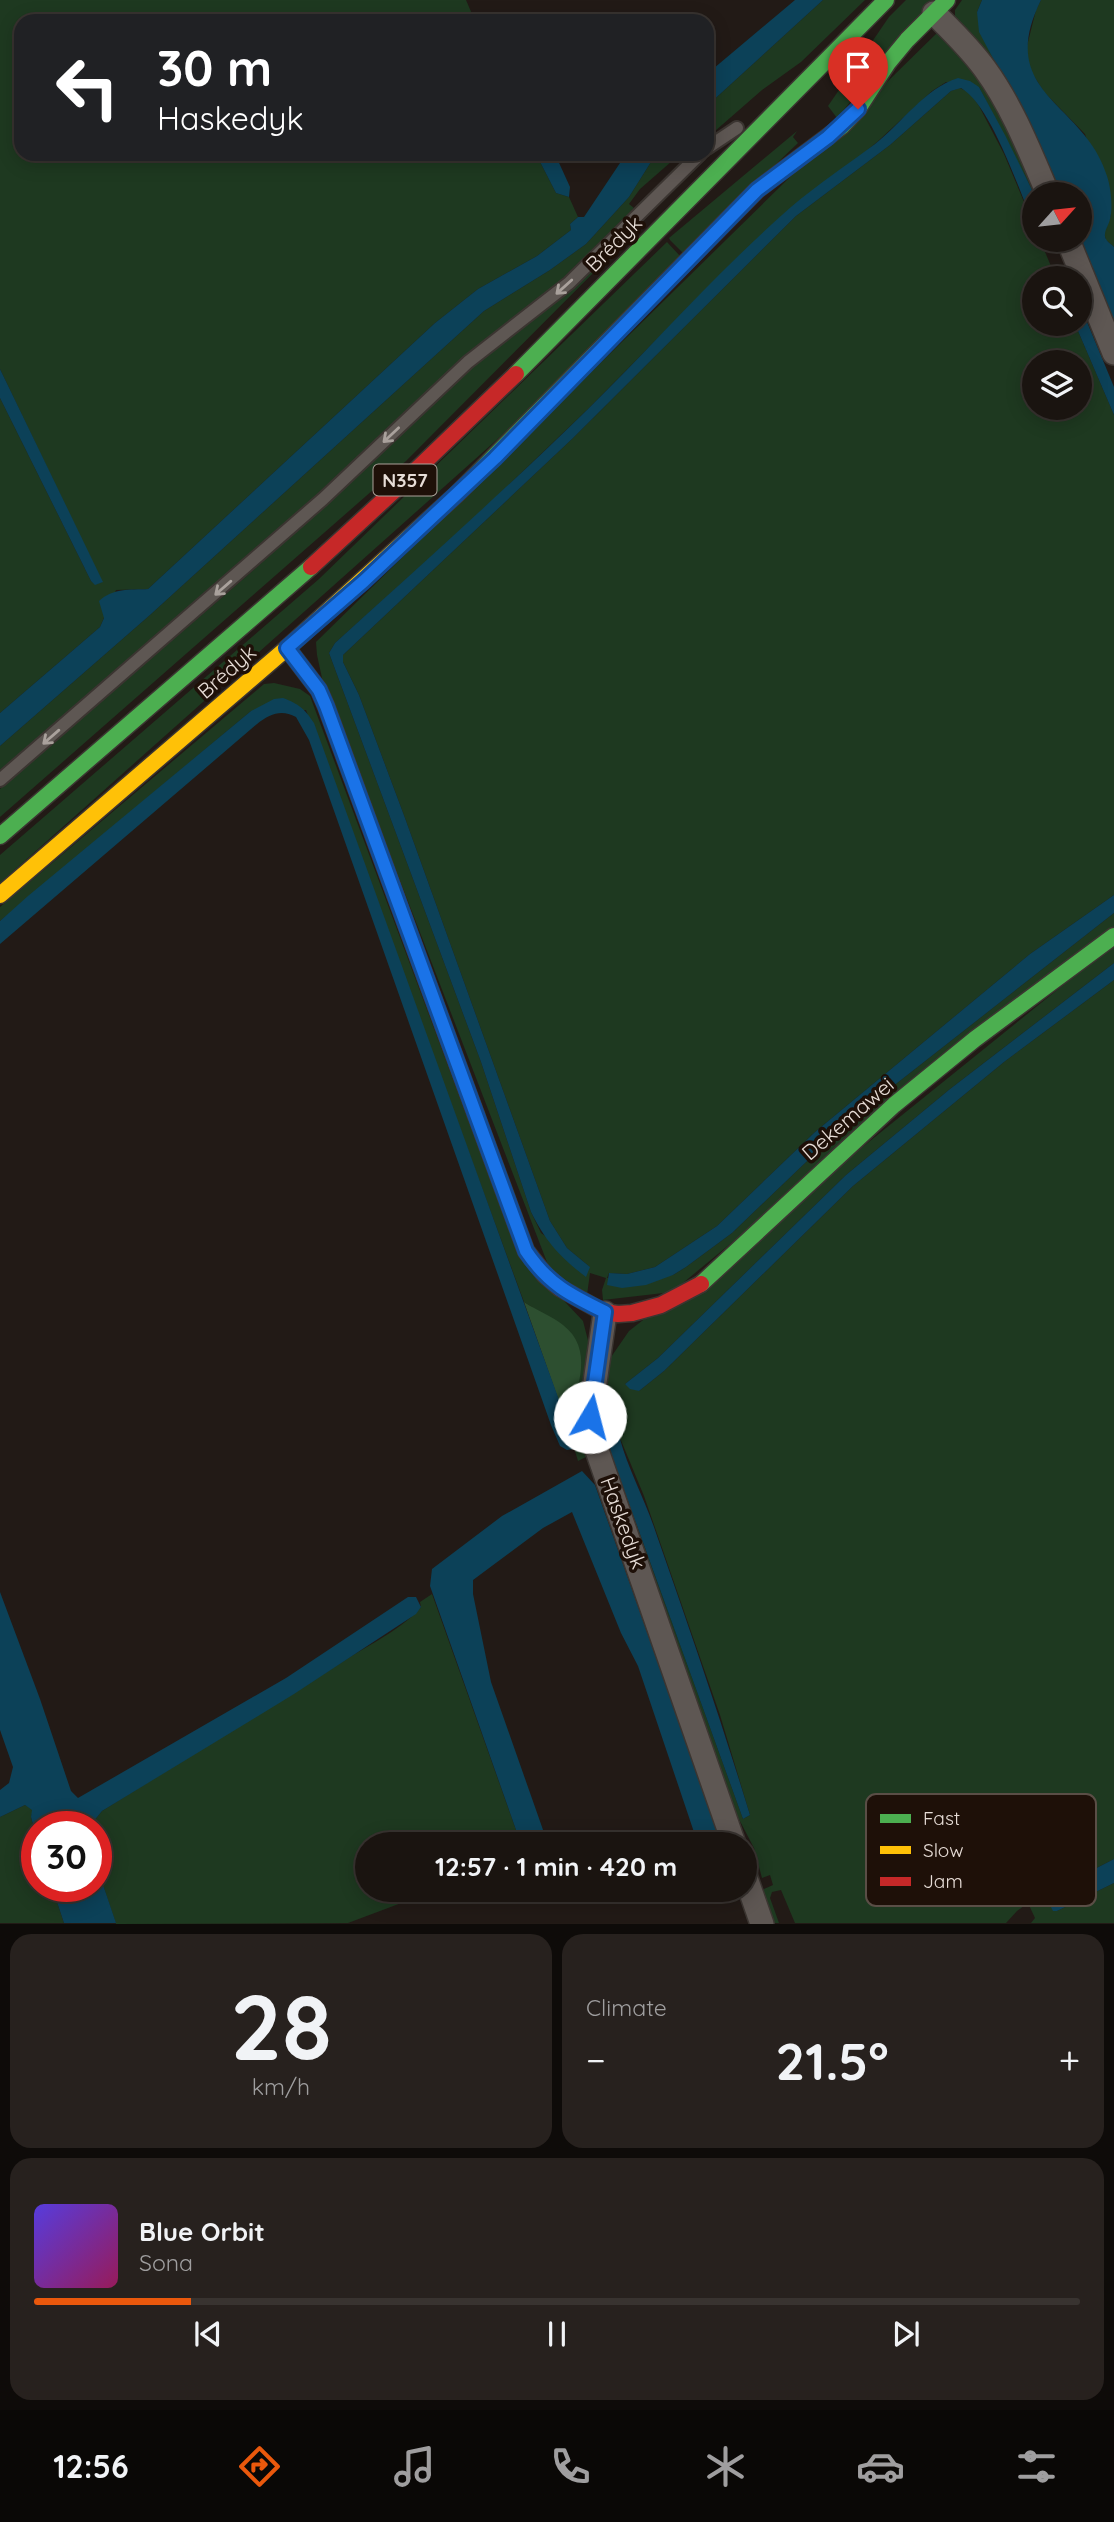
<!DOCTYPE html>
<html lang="en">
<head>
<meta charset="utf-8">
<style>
  :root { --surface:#1a1410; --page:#27211e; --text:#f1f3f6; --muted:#9f9e9f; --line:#383330; --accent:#ea580c }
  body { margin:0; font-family:Quicksand,sans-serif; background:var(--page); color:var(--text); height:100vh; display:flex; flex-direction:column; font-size:26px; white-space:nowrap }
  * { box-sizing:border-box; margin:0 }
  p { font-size:23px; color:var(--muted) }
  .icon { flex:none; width:38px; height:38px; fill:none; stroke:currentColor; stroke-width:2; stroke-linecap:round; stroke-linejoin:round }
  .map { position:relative; height:1924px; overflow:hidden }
  .drawer { display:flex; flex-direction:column; gap:10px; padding:10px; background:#0e0b09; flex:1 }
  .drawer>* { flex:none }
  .guide { position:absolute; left:14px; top:14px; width:700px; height:147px; border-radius:21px; box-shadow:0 4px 18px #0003,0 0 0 2px var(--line); background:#202124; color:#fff; overflow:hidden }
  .needle { width:46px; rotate:63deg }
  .controls { position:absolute; left:1022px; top:182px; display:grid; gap:14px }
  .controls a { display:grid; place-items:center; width:70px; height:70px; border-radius:50%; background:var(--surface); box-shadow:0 4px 18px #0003,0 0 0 2px var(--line); font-size:35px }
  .speed { position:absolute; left:21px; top:1811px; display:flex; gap:14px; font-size:35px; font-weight:700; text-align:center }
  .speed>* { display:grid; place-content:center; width:91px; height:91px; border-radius:50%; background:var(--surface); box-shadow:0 4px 18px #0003,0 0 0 2px var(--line); line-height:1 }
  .speed .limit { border:10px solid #d22; background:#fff; color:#111 }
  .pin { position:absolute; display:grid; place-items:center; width:60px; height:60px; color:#fff; margin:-72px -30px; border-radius:50% 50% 50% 0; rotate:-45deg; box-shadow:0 0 7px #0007 }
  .pin .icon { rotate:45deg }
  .me { position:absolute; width:77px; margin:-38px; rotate:8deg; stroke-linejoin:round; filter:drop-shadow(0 0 5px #0008) }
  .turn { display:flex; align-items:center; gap:24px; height:147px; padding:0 28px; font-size:32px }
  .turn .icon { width:91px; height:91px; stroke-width:2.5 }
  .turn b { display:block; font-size:49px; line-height:60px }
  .big { font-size:52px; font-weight:800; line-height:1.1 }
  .drawer .card { flex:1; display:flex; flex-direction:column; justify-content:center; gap:10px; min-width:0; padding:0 24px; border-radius:21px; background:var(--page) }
  .drawer .dial { align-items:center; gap:0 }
  .dial b { font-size:91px; line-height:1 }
  .song { display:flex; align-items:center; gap:21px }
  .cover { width:84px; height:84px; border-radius:10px; background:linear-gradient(135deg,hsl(250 70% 55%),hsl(330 70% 35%)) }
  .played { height:7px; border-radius:4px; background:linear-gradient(90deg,var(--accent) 15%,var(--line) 15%) }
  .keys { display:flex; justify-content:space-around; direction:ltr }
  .heat { display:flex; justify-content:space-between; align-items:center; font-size:38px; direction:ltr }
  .drawer .tiles { flex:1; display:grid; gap:10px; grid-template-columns:1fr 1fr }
  .card:last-child { grid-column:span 2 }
  .trip { position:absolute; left:355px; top:1832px; width:402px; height:70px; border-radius:35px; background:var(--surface); box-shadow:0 4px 18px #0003,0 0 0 2px var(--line); font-weight:800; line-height:70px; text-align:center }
  .tab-bar { display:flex; height:112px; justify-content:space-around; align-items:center; background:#0a0806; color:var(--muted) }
  .tab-bar .icon { width:49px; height:49px }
  .tab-bar .on { color:var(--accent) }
  .tab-bar b { font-size:32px; color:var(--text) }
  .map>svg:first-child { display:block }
  .green { fill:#1e3920; fill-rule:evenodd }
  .forest { fill:#2d4f30 }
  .water { fill:#0c4158 }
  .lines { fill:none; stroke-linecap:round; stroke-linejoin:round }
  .lane-casing { stroke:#3b3531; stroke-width:16 }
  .street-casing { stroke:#3b3531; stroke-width:26 }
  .fast-casing { stroke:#3b3531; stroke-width:19 }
  .slow-casing { stroke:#3b3531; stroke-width:19 }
  .jam-casing { stroke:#3b3531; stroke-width:19 }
  .lane { stroke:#5e5753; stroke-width:12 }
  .street { stroke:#5e5753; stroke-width:23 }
  .fast { stroke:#4caf50; stroke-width:16 }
  .slow { stroke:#ffc107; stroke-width:16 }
  .jam { stroke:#c62828; stroke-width:16 }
  .oneway { stroke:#a9a19c }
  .route-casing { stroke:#114b97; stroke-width:18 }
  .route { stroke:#1a73e8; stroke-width:12 }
  .labels { text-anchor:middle; stroke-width:7; stroke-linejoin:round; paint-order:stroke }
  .shield { fill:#1e1008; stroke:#aba099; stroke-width:2 }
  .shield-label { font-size:19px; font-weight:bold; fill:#e7ddd7 }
  .street-label { font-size:21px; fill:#e7ddd7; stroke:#1e1008 }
  .key { fill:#1e1008; stroke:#5a4e46; stroke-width:2 }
  .key-label { font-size:19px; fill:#e7ddd7 }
</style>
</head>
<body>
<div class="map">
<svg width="1114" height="1924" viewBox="0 0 1114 1924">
  <rect width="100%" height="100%" fill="#221a16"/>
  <g class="green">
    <polygon points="0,0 466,0 475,21 21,21 21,154 536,154 556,193 569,197 578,217 570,224 571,230 537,256 478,289 435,323 148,589 116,590 100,627 0,713 0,398 91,581 95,584 102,582 0,369"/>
    <polygon points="823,0 865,0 801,62 762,90 707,138 707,106"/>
    <polygon points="906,0 935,0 837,118 828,106 889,17"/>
    <polygon points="962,0 982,0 977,12 1001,73 1029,126 1060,194 1054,194 955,21 955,10"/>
    <polygon points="1041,0 1114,0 1114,247 1106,240 1104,233 1111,215 1085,134 1044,92 1029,68 1026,50 1036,10"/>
    <path d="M938,32L985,79L1041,194H1034L979,87L946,82L932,91L877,142L725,270L589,408L471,521L335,643L329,653L481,1062L531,1212L541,1233L590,1267L567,1248L550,1221L405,818L359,695L343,662V655L572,439L796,216L890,145L951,91L960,88L970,93L979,106L1004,154L1034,226V240H1040L1056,278H1034V324H1075L1114,415V895L1030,954L815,1132L717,1226L655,1267L627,1274L609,1273L607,1278L673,1275L686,1267L732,1233L850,1120L1114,913V927L672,1292L603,1300L602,1290L606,1278L590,1273L587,1295L550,1270L322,678L317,655L316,642ZM1034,362H1080V408H1034Z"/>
    <polygon points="797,131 793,137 798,143 683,253 670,240 669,238"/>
    <polygon points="656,154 680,154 640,189 629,204 634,208 552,289 473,349 314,497 0,771 0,746 150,615 484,311 550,270 586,244 629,197"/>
    <polygon points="667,242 680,256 537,404 0,883 0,855 319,579"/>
    <polygon points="615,246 612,254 406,461 0,817 0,789 249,574 337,495 471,368 558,301"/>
    <polygon points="274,683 300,689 310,696 517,1251 583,1321 591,1352 590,1455 578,1461 566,1421 569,1418 532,1307 524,1302 306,710 251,711 0,921 0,907 264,684"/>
    <path d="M1114,944V963L950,1089L846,1175L658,1358L625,1384L639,1391L664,1371L853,1186L1004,1062L1114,980V1859L1048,1893L1046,1897L1057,1911L1114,1883V1923H1031L1035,1918L1028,1903L1017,1911L1006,1923H795L781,1890L772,1892L770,1898L779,1923H769L761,1895L764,1889L773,1885L770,1875L762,1878L754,1848L719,1781L597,1420L609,1360L629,1331L803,1195ZM621,1408L617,1423L620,1438L644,1496L720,1715L750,1815L743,1819L606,1440Z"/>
    <path d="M432,1594L521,1844H368V1890H436L348,1923L116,1924L96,1864V1827H89L102,1811C183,1760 267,1711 347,1659C369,1645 405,1627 421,1607L420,1602Z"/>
    <polygon points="25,1805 33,1810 31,1817 37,1840 37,1886 52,1887 64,1923 0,1923 0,1817"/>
  </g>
  <path class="forest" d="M524,1302C536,1310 552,1316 563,1325C594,1349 578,1387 569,1418L566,1421Z"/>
  <g class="water">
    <polygon points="795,0 823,0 707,106 707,74"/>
    <path d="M982,0H1041C994,95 1085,102 1107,176C1111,188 1113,208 1110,219C1109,224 1105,230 1105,234C1104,240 1110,243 1114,247V322L1080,239V194H1060L1029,126L979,32L977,12Z"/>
    <path d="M958,78L970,81L979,87L1006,137L1034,194V226C1020,192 991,105 961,88L951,91L890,145L796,216L572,439L343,655V662L359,695L405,818L550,1221L567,1248L590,1267L586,1277C560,1257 546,1242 531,1212L481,1062L329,653L335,643C420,566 505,490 588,409C656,342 719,270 791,207C818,184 847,165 875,144C903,122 924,89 958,78Z"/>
    <polygon points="536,154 555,154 570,187 569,197 556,193"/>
    <path d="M626,154H656L629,197L586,244L550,270L484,311L150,615L0,746V713L100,627L104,618L99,601C113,588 129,590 148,589L435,323L478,289L537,256L571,230L570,224L578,217H584Z"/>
    <polygon points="1080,305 1114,387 1114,415 1075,324 1080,324"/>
    <polygon points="0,369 103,582 95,585 91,581 0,398"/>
    <path d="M283,698C299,704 305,709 314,723L575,1444L573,1449L567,1450L560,1446L551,1425L309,740L296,717C281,709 270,714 257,724L0,944V921L28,896L251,711L274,699Z"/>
    <polygon points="1114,895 1114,913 850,1120 732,1233 686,1267 673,1275 646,1285 622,1288 607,1285 609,1273 627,1274 655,1267 717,1226 815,1132 1030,954"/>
    <polygon points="1114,963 1114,980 1004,1062 853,1186 664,1371 639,1391 630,1389 625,1384 658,1358 846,1175 950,1089"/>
    <path d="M613,1399L619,1402C622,1413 616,1425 620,1439C628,1469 646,1502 656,1533C689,1627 721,1720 750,1815L743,1819L606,1440L604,1421L609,1401Z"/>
    <polygon points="582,1471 595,1485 722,1844 698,1844 638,1666 621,1633 572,1512 543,1528 473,1580 473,1594 491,1682 548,1844 521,1844 430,1586 432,1569 502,1516"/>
    <polygon points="0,1592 40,1699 71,1791 78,1798 286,1678 408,1597 416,1597 421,1607 416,1614 294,1694 102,1811 89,1827 37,1827 37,1840 31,1817 32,1810 25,1805 0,1817 0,1790 9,1783 13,1767 0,1730"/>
    <polygon points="1114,1859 1114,1883 1057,1911 1053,1911 1046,1897 1048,1893"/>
    <polygon points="96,1864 116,1923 64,1923 52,1887 96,1886"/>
  </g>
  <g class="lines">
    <defs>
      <g id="lane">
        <polyline points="707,148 737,128"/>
        <polyline points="0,780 323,499 468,362 569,283 700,154"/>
      </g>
      <g id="street">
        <path d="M934,13C952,31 970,48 985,69C1012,106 1030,152 1048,194"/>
        <polyline points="1068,240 1114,353"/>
        <polyline points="605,1313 590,1417 592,1436 734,1844"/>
        <polyline points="746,1878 762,1924"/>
      </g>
      <g id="fast">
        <polyline points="516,374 886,0"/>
        <polyline points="457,494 757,190 842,126 858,109 888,63 907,40 947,0"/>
        <polyline points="0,836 311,567"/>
        <polyline points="701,1284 894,1105 975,1039 1114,936"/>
      </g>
      <g id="slow">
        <polyline points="287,648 319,690 326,706 476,1115"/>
        <polyline points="0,895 287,648 457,494"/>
      </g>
      <g id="jam">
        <polyline points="311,567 411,475 516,374"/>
        <polyline points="476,1115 526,1251 545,1275 560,1288 603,1312 618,1314 632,1313 661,1305 701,1284"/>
      </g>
    </defs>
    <use href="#lane" class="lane-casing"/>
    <use href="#street" class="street-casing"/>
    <use href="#fast" class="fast-casing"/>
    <use href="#slow" class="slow-casing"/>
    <use href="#jam" class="jam-casing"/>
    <use href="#lane" class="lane"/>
    <use href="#street" class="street"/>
    <use href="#fast" class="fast"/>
    <use href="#slow" class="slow"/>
    <use href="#jam" class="jam"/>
  </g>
  <defs><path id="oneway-shaft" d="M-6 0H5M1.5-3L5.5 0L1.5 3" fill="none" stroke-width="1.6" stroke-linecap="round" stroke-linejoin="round" transform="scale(1.75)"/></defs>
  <g class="oneway">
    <use href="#oneway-shaft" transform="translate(564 287) rotate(138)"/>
    <use href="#oneway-shaft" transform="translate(391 435) rotate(137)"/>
    <use href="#oneway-shaft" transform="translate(223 588) rotate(139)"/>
    <use href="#oneway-shaft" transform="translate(51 737) rotate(139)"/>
  </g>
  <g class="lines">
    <defs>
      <path id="route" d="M590,1417L605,1312C570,1295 548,1284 526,1251L326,706L319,690L287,648L364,581L495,458L757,190L828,137L858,109"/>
    </defs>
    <use href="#route" class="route-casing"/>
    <use href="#route" class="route"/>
  </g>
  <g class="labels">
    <rect class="shield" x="373.5" y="464.5" width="63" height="31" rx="5"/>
    <g class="shield-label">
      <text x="405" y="487">N357</text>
    </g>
    <g class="street-label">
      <text transform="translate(614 244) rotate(-45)" y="7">Brédyk</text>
      <text transform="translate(227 672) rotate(-41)" y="7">Brédyk</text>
      <text transform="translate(848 1119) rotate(-41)" y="7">Dekemawei</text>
      <text transform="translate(623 1523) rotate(70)" y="7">Haskedyk</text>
    </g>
  </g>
  <rect x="866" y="1794" width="230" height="112" rx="10" class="key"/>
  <rect x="880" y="1814" width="31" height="9" fill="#4caf50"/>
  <rect x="880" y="1846" width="31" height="8" fill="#ffc107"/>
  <rect x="880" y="1877" width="31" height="9" fill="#c62828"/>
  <g class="key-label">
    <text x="923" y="1825">Fast</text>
    <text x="923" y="1857">Slow</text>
    <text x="923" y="1888">Jam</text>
  </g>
</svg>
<div class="controls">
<a><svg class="needle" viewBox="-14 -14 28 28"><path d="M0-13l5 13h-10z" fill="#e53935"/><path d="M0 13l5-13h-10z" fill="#9f9e9f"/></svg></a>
<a><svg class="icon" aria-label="search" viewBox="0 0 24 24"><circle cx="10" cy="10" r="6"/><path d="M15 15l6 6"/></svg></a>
<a><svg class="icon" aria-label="layers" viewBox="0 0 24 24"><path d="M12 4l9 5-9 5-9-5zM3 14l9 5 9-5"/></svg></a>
</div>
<div class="speed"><div class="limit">30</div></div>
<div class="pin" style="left:858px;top:109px;background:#d93025"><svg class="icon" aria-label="arrive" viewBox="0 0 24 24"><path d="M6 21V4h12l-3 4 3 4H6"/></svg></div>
<svg class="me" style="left:590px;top:1417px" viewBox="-20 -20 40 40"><circle r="19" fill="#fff"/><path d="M0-13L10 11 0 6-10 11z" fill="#1a73e8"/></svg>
<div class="trip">12:57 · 1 min · 420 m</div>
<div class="guide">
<div class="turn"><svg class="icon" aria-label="left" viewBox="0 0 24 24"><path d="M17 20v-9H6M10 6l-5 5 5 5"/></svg><div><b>30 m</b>Haskedyk</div></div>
</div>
</div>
<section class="drawer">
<div class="tiles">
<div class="card dial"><b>28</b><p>km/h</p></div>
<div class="card"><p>Climate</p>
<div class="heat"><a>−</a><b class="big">21.5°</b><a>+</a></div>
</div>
<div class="card">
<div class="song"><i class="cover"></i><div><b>Blue Orbit</b><p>Sona</p></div></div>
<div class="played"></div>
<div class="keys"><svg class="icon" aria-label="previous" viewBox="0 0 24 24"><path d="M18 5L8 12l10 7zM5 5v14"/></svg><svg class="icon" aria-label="pause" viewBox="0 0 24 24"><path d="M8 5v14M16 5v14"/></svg><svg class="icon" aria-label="next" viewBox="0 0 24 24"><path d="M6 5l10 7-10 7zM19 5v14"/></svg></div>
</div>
</div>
</section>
<nav class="tab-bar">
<b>12:56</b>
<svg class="icon on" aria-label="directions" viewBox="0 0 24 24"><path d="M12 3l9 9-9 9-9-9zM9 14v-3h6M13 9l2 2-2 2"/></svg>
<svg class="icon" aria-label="music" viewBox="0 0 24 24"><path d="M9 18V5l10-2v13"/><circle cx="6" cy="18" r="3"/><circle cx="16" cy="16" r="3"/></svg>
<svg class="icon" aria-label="phone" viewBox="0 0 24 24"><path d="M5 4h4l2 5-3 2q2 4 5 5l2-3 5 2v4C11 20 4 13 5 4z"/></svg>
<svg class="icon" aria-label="climate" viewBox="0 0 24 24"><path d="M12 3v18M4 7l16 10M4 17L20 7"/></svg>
<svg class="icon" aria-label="car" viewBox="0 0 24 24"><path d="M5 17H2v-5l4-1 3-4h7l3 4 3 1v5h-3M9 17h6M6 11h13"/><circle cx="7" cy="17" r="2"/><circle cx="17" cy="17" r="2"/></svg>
<svg class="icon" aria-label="filters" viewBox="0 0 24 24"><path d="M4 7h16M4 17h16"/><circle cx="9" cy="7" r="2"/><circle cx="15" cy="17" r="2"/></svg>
</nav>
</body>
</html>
